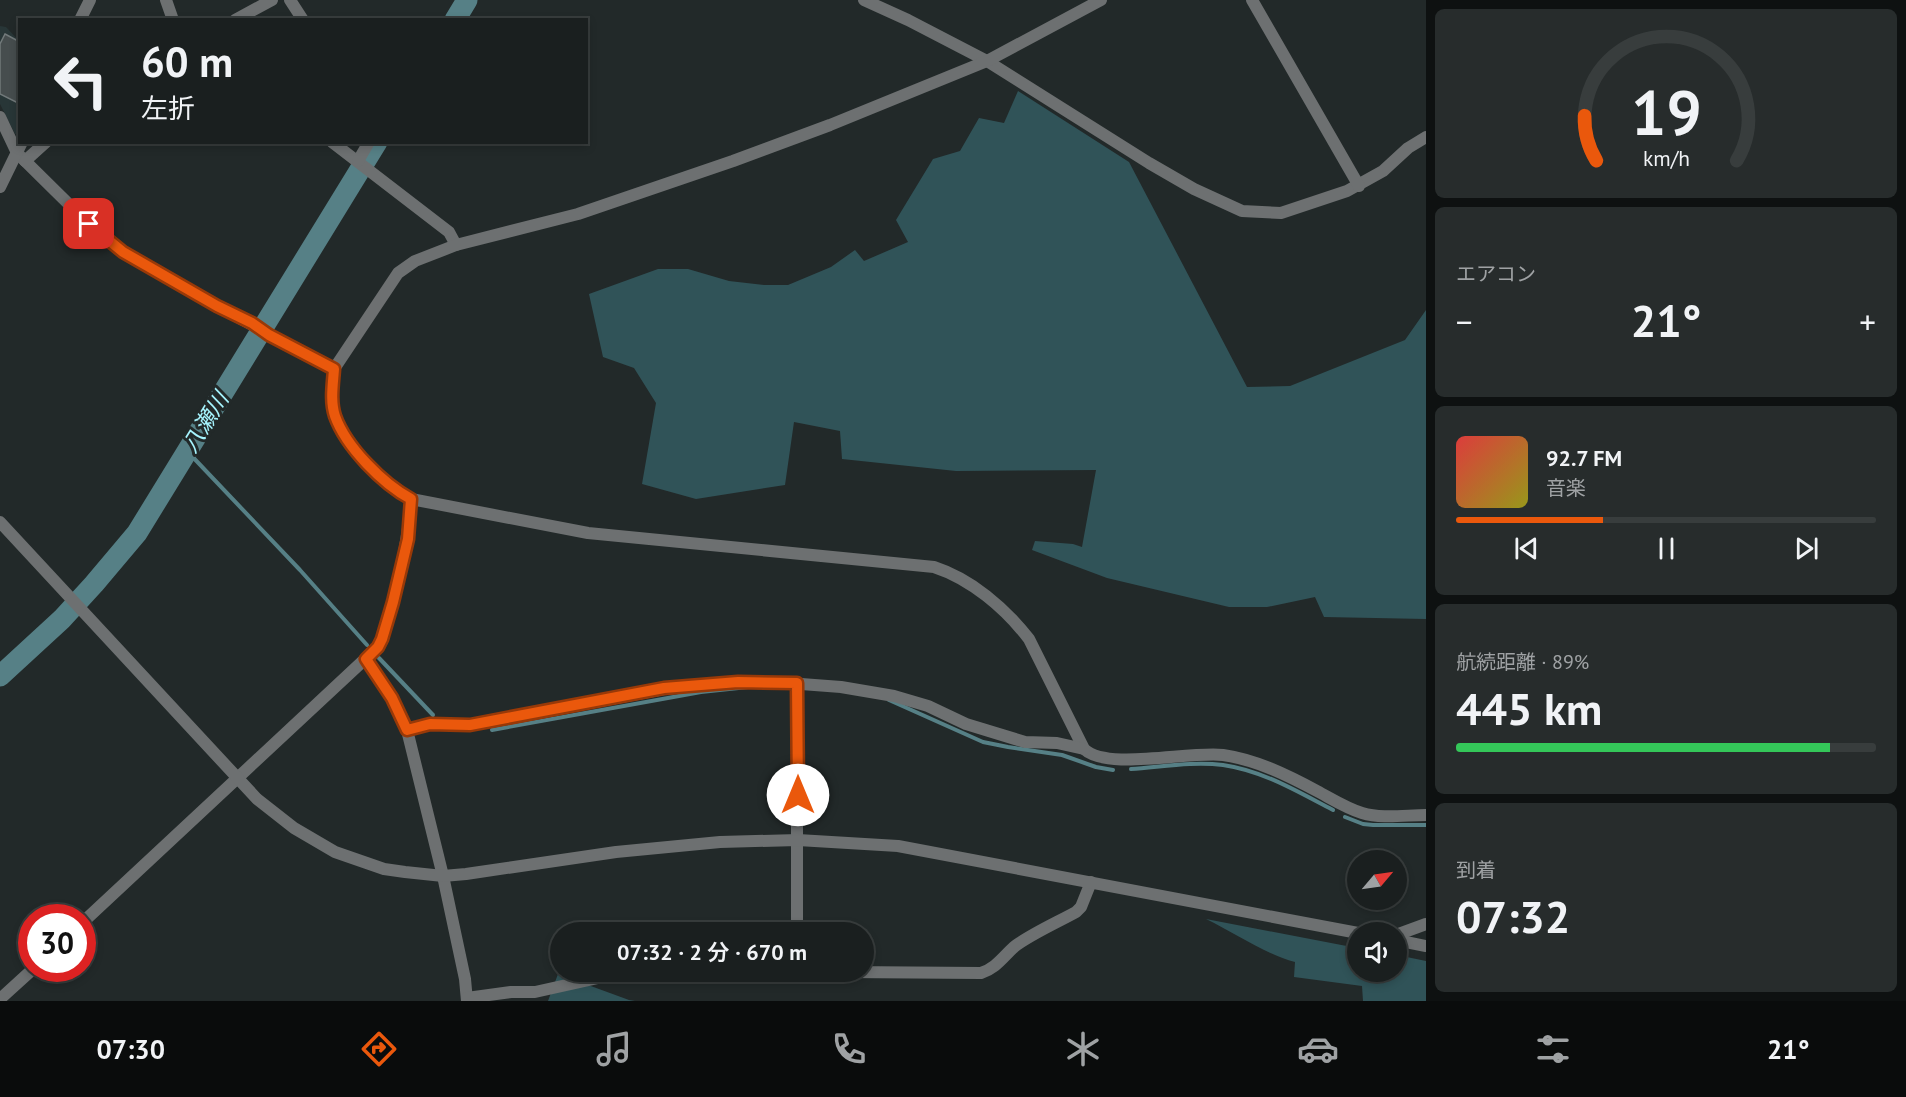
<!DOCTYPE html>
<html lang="ja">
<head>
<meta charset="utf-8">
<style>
  :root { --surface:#1a1f1f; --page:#272c2c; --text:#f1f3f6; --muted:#9fa2a4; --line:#383d3d; --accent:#ea580c }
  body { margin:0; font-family:"PT Sans","Noto Sans JP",sans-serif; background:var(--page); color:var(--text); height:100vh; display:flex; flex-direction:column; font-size:22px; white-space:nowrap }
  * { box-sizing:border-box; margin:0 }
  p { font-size:20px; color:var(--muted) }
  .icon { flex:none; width:33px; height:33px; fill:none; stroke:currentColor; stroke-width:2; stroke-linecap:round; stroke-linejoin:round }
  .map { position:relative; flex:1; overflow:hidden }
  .details { display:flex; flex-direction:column; gap:9px; padding:9px; background:#0e1111; width:480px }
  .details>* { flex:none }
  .top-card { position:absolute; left:18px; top:18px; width:570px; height:126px; border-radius:0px; box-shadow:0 3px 9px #0003,0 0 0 2px var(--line); background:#1a1f1f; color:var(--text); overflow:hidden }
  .needle { width:39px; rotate:61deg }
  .fabs { position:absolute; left:1347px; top:850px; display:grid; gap:12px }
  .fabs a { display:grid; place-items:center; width:60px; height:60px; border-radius:50%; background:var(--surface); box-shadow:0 3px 9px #0003,0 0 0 2px var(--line); font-size:30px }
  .speed { position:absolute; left:18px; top:904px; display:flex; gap:12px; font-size:30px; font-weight:700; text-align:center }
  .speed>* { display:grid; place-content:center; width:78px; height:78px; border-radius:50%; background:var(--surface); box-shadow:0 3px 9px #0003,0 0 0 2px var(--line); line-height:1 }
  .speed .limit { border:9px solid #d22; background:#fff; color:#111 }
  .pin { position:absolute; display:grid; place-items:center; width:51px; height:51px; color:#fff; margin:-26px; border-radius:12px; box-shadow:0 3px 9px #0006 }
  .me { position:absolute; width:66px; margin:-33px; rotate:0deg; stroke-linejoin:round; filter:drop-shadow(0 0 4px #0008) }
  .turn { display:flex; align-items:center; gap:21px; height:126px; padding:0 24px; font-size:27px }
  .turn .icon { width:78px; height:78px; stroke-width:2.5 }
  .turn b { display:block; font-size:42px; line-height:51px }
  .big { font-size:45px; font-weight:600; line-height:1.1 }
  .details .tile { flex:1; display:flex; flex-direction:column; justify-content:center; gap:9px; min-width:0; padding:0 21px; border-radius:9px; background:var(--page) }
  .details .dial { align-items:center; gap:0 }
  .dial svg { height:156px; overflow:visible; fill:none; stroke:var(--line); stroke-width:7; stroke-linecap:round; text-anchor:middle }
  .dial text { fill:var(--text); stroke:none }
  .song { display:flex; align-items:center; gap:18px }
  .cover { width:72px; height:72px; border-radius:9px; background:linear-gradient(135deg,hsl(0 70% 55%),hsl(60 70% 35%)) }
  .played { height:6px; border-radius:3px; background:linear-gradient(90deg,var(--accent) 35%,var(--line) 35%) }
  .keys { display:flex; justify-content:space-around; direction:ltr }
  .heat { display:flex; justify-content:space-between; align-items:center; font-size:33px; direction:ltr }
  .charge { height:9px; border-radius:4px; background:linear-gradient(90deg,#34c759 89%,var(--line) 0) }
  .trip { position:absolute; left:550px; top:922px; width:324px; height:60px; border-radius:30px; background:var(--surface); box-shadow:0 3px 9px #0003,0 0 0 2px var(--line); font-weight:600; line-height:60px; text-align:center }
  .tabs { display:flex; height:96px; justify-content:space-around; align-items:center; background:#0a0c0c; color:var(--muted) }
  .tabs .icon { width:42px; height:42px }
  .tabs .selected { color:var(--accent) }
  .tabs b { font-size:27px; color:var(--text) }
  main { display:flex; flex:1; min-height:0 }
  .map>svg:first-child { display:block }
  .built { fill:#283637 }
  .green { fill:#305358 }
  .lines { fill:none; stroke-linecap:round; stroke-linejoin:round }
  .stream { stroke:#568086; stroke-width:4 }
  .river { stroke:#568086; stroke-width:21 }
  .building { fill:#464d4e; stroke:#71797a; stroke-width:1.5 }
  .minor { stroke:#6d7071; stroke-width:12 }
  .tertiary { stroke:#6d7071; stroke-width:12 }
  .route-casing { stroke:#983908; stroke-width:15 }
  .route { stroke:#ea580c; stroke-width:10 }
  .labels { text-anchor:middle; stroke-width:6; stroke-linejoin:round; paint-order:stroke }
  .water-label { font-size:22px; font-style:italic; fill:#a6f4fe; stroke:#222929 }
</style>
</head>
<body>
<main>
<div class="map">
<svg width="1426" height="1001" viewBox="0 0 1426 1001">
  <rect width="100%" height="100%" fill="#222929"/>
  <polygon class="built" points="0,26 6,27 19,41 19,135 15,134 0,104"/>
  <g class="green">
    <polygon points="1018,91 1129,162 1247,387 1290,386 1405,340 1426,310 1426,619 1324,617 1315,597 1267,607 1229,607 1107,578 1032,550 1035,541 1073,544 1082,547 1096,470 956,471 842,459 840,431 794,422 785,485 696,499 642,484 656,403 634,368 603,357 589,294 658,269 688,269 729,281 764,285 788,285 831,267 855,250 864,261 908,242 896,220 933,159 960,151 979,118 1004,123"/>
    <path d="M1206,919L1357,948L1358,972H1396L1397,955L1426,961V1001H1363L1362,986L1294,977L1295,962C1265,954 1235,933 1206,919Z"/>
    <polygon points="558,974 629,1000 635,1001 548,1001"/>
  </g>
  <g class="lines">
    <g class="stream">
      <polyline points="187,451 300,570 367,645"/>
      <polyline points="379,658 433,715"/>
      <polyline points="889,700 983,742 1008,747 1062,755 1096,767 1113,770"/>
      <polyline points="492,730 701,692 748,687"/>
      <path d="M1131,769C1161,767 1193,761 1223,765C1264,771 1298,792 1333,810"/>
      <polyline points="1345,817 1363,824 1373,825 1426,825"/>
    </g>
    <g class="river">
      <polyline points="455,20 467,0"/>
      <polyline points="0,676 62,619 94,584 137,533 377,142"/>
    </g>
  </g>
  <polygon class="building" points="5,34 20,42 20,104 0,94 0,44"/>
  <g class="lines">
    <g class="minor">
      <polyline points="166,0 173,20"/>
      <polyline points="290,0 303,20"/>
      <polyline points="864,0 908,20 987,61 1149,163 1194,189 1242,211 1281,213 1347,191 1383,171 1408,148 1426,137"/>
      <polyline points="1252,0 1359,186"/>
      <polyline points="235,20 272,0"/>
      <polyline points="332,142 449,232 456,245"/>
      <path d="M17,153L99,234L123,252L217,306L334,369C333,384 330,401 335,416C346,447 383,484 411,499C409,532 403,561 395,593C390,611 386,631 378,647L82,923"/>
      <polyline points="25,161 46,142"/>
      <polyline points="358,161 369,142"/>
      <path d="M411,499L588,533L934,567C971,579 1005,608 1029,639L1084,749C1107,771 1188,751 1223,755C1257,760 1287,775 1317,791C1332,799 1346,808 1362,813C1382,819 1406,815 1426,815"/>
      <polyline points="366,659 392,698 407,730 443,876 465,979 467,1001"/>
      <polyline points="407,730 430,724 469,725 664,689 738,682 788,683 841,687 894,696 928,706 966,724 1025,742 1057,743 1084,749"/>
      <polyline points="797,933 797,683"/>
      <polyline points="1396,935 1426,924"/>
      <path d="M844,972L981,973C996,968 1002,958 1014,947C1029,935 1058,922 1076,912L1081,907L1091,882"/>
      <polyline points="467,998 511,992 535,992 607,976 642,972"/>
      <polyline points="0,999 33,969"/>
    </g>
    <g class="tertiary">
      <polyline points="80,20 90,0"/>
      <polyline points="0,117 17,153"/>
      <polyline points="0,187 22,142"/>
      <polyline points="334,369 398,273 415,261 456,245 578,214 733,161 830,125 987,61 1101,0"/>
      <polyline points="0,522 257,799 294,828 335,852 384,869 405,872 443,876 466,874 616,852 720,842 798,840 898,846 1358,933"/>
      <polyline points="1396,940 1426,946"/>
    </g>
  </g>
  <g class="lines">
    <defs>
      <path id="route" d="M89,224L123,252L217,306L252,323L269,335L334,369C333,384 330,401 335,416C346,447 383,484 411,499L408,539L393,602L382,639L378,647L366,659L392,698L407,730L430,724L470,725L664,688L738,682L797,683L798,795"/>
    </defs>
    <use href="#route" class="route-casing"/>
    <use href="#route" class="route"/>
  </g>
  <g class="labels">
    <g class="water-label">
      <text transform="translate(205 422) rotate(-58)" y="8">八瀬川</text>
    </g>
  </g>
</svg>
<div class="fabs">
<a><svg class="needle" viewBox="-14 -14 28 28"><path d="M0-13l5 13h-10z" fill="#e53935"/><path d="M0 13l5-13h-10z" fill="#9fa2a4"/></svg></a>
<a><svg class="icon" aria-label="sound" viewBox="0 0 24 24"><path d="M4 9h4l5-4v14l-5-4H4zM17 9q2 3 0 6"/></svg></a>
</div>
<div class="speed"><div class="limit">30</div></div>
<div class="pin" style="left:89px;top:224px;background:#d93025"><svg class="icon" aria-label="arrive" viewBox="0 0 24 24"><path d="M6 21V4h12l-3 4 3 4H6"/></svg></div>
<svg class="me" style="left:798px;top:795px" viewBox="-20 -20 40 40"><circle r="19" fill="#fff"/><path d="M0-13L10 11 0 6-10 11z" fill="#ea580c"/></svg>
<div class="trip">07:32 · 2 分 · 670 m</div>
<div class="top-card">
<div class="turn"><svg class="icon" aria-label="left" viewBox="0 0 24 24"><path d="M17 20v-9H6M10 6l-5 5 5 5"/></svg><div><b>60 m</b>左折</div></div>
</div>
</div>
<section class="details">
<div class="tile dial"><svg viewBox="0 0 100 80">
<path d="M14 69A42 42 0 1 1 86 69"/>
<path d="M14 69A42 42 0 0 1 8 46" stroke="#ea580c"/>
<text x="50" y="56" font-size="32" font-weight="700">19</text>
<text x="50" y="72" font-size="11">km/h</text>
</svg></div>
<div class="tile"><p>エアコン</p>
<div class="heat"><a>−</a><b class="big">21°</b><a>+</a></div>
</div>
<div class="tile">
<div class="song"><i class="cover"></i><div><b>92.7 FM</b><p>音楽</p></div></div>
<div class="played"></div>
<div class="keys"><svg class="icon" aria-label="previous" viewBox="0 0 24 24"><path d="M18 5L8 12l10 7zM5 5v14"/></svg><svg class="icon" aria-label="pause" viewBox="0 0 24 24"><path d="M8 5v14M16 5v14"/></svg><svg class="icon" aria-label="next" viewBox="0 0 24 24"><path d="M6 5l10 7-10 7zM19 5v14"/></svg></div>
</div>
<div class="tile"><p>航続距離 · 89%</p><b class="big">445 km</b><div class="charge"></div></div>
<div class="tile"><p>到着</p><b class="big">07:32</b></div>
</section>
</main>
<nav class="tabs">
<b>07:30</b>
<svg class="icon selected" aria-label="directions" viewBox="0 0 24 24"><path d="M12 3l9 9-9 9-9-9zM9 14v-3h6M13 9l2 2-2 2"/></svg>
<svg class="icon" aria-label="music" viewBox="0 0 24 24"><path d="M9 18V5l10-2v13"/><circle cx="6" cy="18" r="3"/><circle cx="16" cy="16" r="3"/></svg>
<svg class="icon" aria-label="phone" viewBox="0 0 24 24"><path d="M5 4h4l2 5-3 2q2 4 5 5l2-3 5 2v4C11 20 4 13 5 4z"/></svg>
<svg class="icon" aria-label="climate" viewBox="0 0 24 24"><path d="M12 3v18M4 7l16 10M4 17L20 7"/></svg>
<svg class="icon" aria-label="car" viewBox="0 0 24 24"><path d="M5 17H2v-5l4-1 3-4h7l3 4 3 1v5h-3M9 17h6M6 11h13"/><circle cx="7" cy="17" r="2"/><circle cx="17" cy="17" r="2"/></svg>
<svg class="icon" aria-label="filters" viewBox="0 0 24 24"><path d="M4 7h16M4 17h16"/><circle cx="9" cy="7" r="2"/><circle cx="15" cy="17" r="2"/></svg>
<b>21°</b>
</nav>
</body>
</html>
